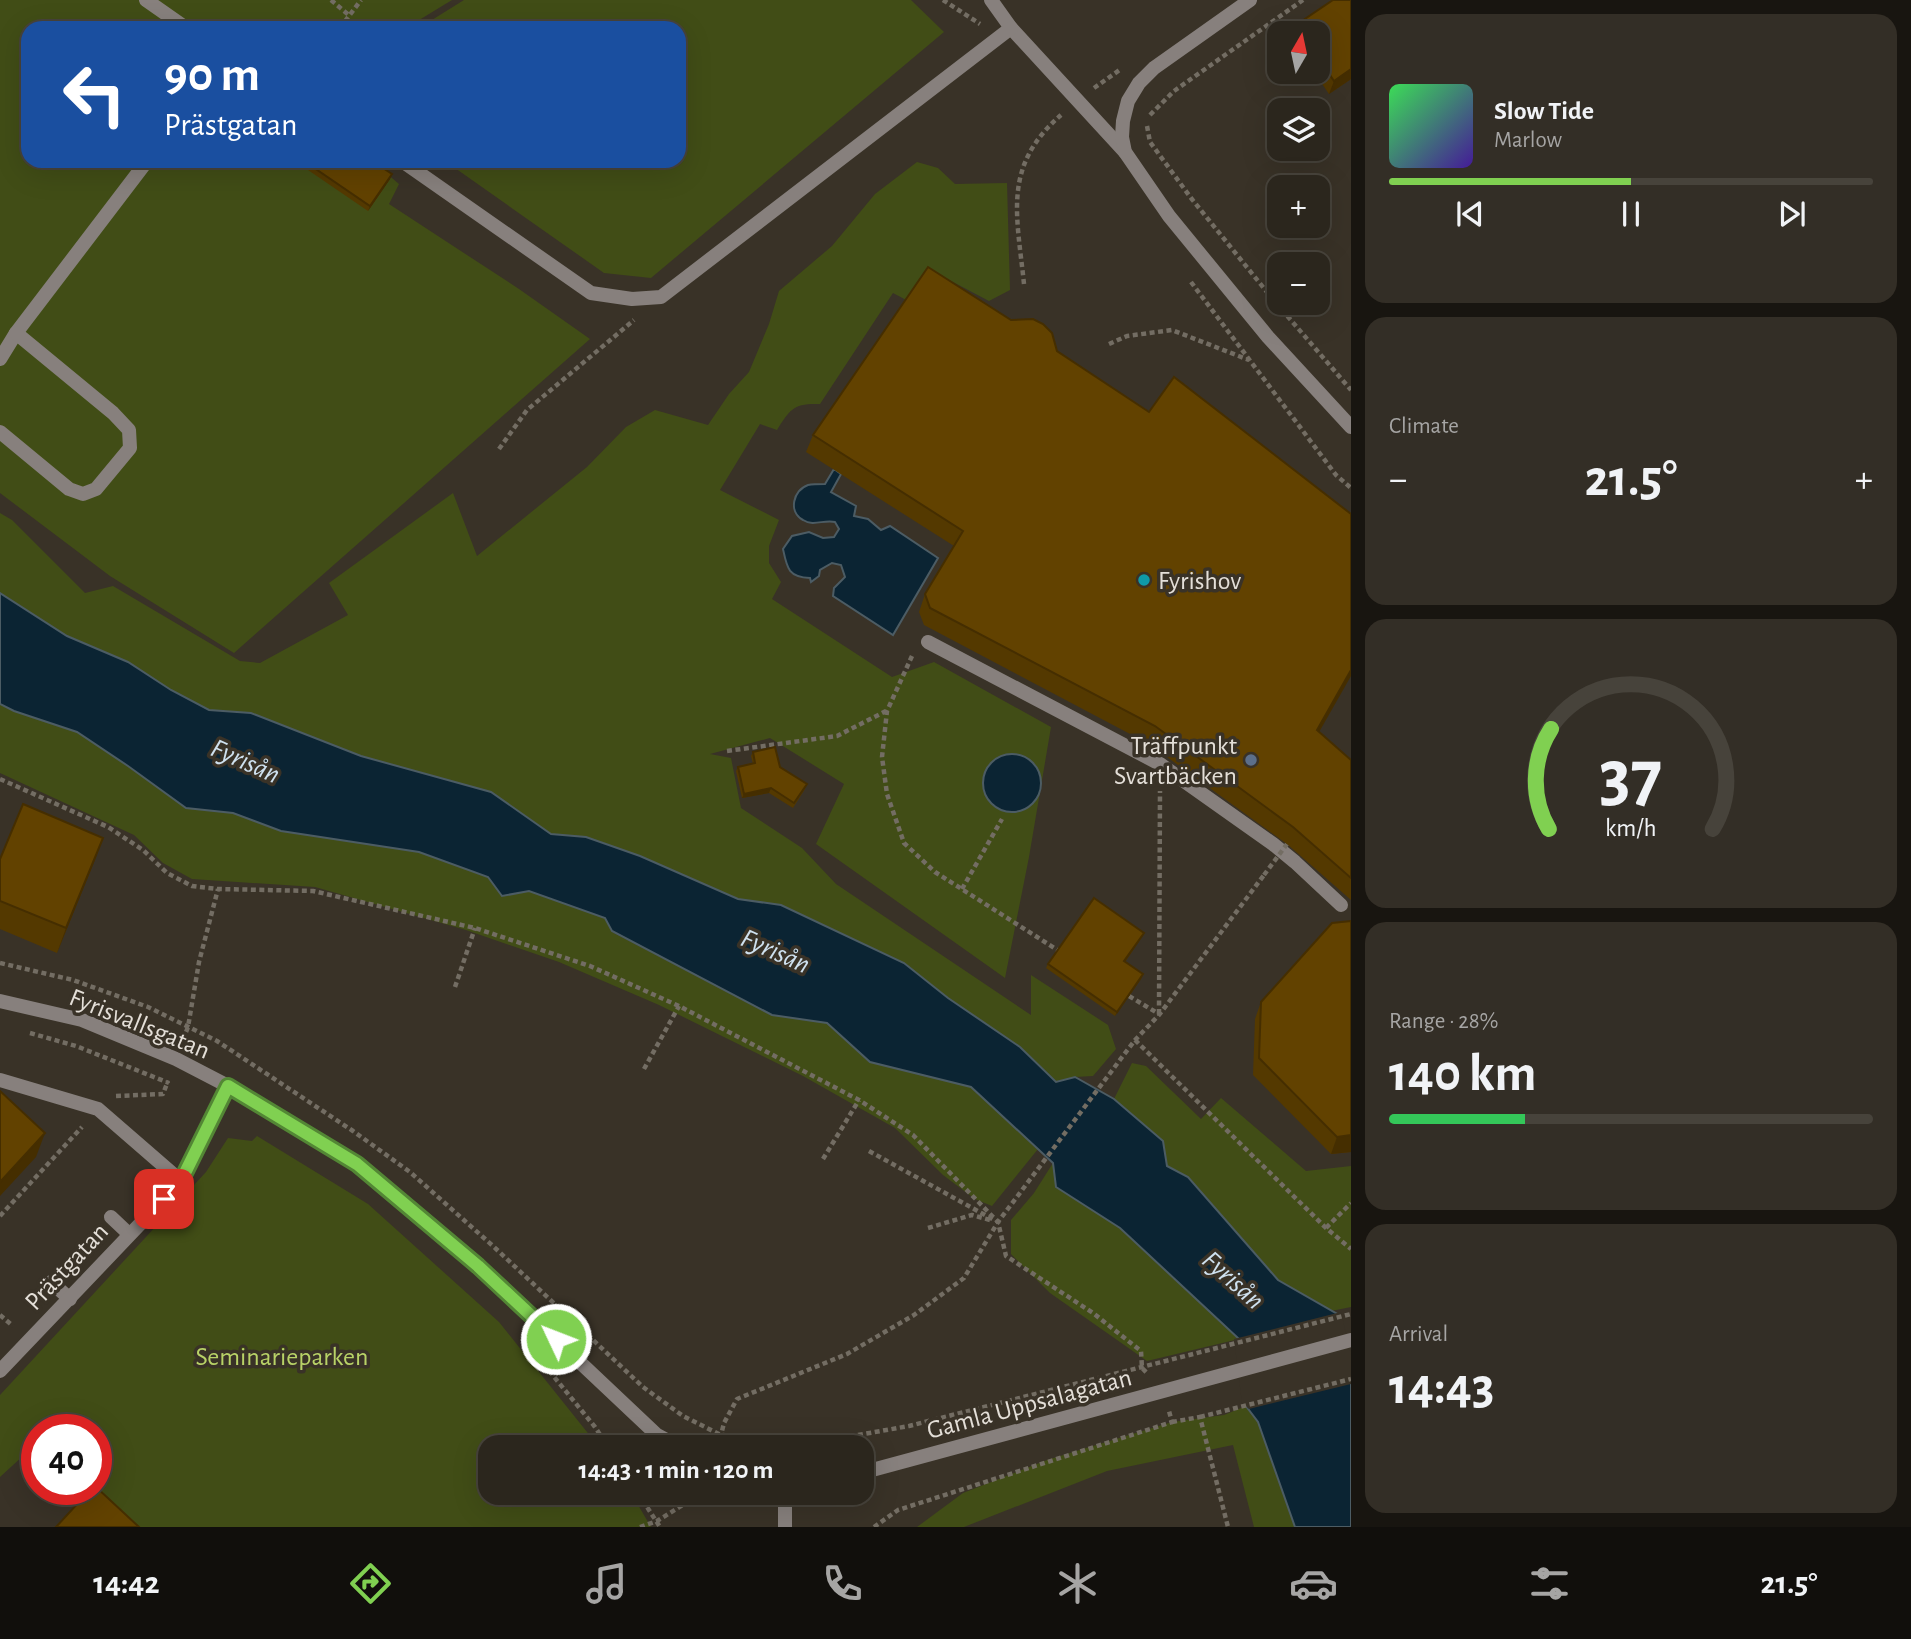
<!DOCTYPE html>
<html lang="en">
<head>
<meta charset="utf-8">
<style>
  :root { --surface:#2b261d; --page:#332e26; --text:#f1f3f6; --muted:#a6a5a4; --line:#47433b; --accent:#80d051 }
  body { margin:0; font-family:"Alegreya Sans",sans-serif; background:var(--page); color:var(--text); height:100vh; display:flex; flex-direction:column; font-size:26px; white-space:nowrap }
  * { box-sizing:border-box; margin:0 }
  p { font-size:23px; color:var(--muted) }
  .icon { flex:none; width:38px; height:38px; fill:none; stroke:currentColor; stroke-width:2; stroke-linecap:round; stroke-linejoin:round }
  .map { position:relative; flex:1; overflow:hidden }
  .side { display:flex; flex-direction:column; gap:14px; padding:14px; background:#181510; width:560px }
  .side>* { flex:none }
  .hud { position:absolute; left:21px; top:21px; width:665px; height:147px; border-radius:21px; box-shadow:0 7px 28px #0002,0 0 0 2px var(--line); background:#1a4fa0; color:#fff; overflow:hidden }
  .needle { width:46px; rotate:9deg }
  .tools { position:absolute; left:1267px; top:21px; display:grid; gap:14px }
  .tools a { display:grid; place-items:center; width:63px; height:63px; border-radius:14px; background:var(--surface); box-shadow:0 7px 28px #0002,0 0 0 2px var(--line); font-size:35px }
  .speed { position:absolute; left:21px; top:1414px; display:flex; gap:14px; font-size:35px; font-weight:700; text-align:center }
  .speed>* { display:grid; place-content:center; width:91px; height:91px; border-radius:50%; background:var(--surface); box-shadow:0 7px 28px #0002,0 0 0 2px var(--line); line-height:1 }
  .speed .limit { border:10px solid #d22; background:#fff; color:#111 }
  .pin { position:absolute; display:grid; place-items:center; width:60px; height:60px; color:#fff; margin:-30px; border-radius:14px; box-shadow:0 4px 10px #0006 }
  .me { position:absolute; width:77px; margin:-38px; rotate:313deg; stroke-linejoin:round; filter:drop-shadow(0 0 5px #0008) }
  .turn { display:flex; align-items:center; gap:24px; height:147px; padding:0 28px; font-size:32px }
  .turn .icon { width:91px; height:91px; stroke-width:2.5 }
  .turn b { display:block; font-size:49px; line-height:60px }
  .big { font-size:52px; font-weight:700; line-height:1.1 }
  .side .tile { flex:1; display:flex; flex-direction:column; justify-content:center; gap:10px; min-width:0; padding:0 24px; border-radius:21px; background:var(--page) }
  .side .dial { align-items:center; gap:0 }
  .dial svg { height:182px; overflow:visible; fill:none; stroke:var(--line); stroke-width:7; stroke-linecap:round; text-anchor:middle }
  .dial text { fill:var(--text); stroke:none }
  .song { display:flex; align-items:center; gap:21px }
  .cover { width:84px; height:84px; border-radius:10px; background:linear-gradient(135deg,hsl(130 70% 55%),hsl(260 70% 35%)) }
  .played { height:7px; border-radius:4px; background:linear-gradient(90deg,var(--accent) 50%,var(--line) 50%) }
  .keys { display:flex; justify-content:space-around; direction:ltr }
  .heat { display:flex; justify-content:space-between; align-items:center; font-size:38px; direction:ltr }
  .charge { height:10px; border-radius:5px; background:linear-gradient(90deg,#34c759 28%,var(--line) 0) }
  .trip { position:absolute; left:478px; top:1435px; width:396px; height:70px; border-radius:21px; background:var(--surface); box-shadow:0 7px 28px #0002,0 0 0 2px var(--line); font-weight:700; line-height:70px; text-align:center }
  .dock { display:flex; height:112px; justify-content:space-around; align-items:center; background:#110f0c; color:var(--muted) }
  .dock .icon { width:49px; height:49px }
  .dock .active { color:var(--accent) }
  .dock b { font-size:32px; color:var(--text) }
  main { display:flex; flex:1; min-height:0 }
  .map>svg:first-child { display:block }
  .green { fill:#414d16 }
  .water { fill:#0b2433; stroke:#4c5c64; stroke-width:2 }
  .pier { fill:#393227 }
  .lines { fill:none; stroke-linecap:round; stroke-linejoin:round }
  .path { stroke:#736d63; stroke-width:4.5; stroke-dasharray:5 3.5; stroke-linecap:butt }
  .service { stroke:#87807d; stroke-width:14 }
  .minor { stroke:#87807d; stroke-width:14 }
  .tertiary { stroke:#87807d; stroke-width:14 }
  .path-bridge { stroke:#736d63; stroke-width:4.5; stroke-dasharray:5 3.5; stroke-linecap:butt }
  .wall { fill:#543900 }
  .shaded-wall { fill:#452e00 }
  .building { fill:#624200; stroke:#452e00; stroke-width:2 }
  .route-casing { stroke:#538735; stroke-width:18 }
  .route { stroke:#80d051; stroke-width:12 }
  .culture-dot { fill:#0f9aa8; stroke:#393227; stroke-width:2.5 }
  .service-dot { fill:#5c6f8a; stroke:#393227; stroke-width:2.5 }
  .labels { text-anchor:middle; stroke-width:7; stroke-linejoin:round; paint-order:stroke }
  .poi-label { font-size:26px; fill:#e4dfd8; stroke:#393227; text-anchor:start }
  .street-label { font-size:26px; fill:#e4dfd8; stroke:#393227 }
  .park-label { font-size:26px; fill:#b8d267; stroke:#393227 }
  .water-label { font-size:28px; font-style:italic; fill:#cfe1ef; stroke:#393227 }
</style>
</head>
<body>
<main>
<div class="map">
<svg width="1351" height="1527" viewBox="0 0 1351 1527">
  <rect width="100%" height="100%" fill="#393227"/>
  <g class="green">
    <polygon points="0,0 452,0 406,28 28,28 28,161 372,161 399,184 389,204 519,289 590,339 234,653 110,576 0,493"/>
    <polygon points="464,0 911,0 944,32 651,278 604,273 445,161 679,161 679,28 419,28"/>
    <path d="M917,162L938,168L955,184L1007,183L1010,290L989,301L934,272L910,302L893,293L820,404C794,403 790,409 777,430L760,424L720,490L779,520L769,546V563L781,582L772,599L892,677L934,662L1051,727L1029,857L1005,978L816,844L844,784L770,738L710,754L731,758L741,808L802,848L836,884L1031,1015V975L1108,1025L1116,1049L1093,1076L1075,1077L1057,1082L1020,1047L948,998L904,963L781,905L738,899L640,856L586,837L551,834L491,792L361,756L251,713L209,710L171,690L128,662L67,636L0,593V513L12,520L85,593L113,586L240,661L260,663L348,615L329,583L453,493L477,556L587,467L626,427L655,410L708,425L729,394L749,372L769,324L779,291L832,246L875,194Z"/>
    <polygon points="0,704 14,711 77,732 128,766 186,808 233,813 281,831 419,852 488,877 502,896 529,891 605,918 612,932 772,1015 827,1023 870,1062 971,1087 1038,1149 992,1206 975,1199 943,1175 895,1128 803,1076 659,1005 559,962 466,930 315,887 192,879 163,863 134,835 0,773"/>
    <polygon points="1132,1063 1146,1066 1201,1119 1221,1098 1306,1171 1351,1166 1351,1307 1331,1311 1278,1280 1188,1177 1167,1166 1163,1141 1114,1099"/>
    <polygon points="257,1136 368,1204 499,1322 599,1447 490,1447 490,1493 631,1493 651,1527 137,1527 96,1489 96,1430 37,1430 37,1439 30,1433 24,1455 0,1477 0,1395 206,1172 228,1138 252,1141"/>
    <polygon points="1053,1163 1056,1187 1120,1228 1239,1339 1147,1361 1050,1293 1011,1254 1011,1220 1034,1193"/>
    <polygon points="1246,1406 1258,1422 1295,1527 1254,1527 1233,1445 1107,1471 964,1527 917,1527 963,1493 1047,1460 1172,1422 1224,1415"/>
  </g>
  <g class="water">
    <path d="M834,469L841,474L831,492L856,506L854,516L868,519L881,530L890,526L938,558L893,635L833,596L834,588L845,577L841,565L832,563L820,570L819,576L811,582L810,578C788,577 787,568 783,549L792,536L809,532L823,538L834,537L839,529L835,522C824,519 814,527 803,520C788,512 793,490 808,485C813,484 820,484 825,484Z"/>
    <polygon points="0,593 67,636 128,662 171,690 209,710 251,713 361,756 491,792 551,834 586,837 640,856 738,899 781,905 904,963 948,998 1020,1047 1056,1082 1075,1077 1114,1099 1163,1141 1167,1166 1188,1177 1278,1280 1339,1315 1351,1371 1351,1527 1295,1527 1258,1422 1246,1406 1239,1339 1120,1228 1056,1187 1053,1163 971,1087 870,1062 827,1023 772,1015 612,931 605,918 529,891 502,896 488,877 419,852 281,831 233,813 186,808 128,766 77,732 14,711 0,704"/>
    <circle cx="1012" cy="783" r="29"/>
  </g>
  <polygon class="pier" points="1341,1312 1351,1355 1351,1384 1249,1409 1242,1403 1234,1339"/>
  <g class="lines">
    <g class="path">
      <polyline points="331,0 350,16"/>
      <polyline points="943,0 980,24"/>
      <polyline points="340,28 361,0"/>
      <polyline points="1094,88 1121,69"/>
      <polyline points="1150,115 1174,91 1303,0"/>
      <polyline points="1147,126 1150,142 1191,198 1271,297 1351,390"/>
      <polyline points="1191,282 1336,475 1351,488"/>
      <path d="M1024,284C1017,215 1002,166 1061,115"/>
      <polyline points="1109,344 1127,336 1172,330 1249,360"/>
      <polyline points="499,449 527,410 634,320"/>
      <polyline points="912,656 887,711 882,757 887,794 904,843 935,872 1059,951"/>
      <polyline points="727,751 837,736 886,711"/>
      <polyline points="0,779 108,827 143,850 167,873 192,886 218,889 313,891 475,928 590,966 679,1006 859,1100 913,1135 998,1222 1006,1256 1093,1313 1141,1351 1142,1368 1148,1374"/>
      <polyline points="962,889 1002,819"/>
      <polyline points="0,963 73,980 148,1007 217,1041 353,1131 410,1172 493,1246 643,1387 683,1416 721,1435 824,1441 909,1426 1351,1314"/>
      <polyline points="455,987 475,928"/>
      <polyline points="1129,996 1159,1014"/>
      <polyline points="1159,1014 1160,791"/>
      <polyline points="30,1033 76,1046 169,1083"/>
      <polyline points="183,1040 188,1027 199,962 218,889"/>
      <polyline points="1135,1040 1326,1228 1351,1249"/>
      <polyline points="644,1069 679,1006"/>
      <polyline points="116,1096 163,1094 168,1081"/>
      <polyline points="869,1151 994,1220"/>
      <polyline points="823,1159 859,1100"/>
      <polyline points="0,1216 82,1127"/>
      <polyline points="928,1228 972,1215 990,1220"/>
      <polyline points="1326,1228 1351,1203"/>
      <polyline points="0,1315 13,1326"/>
      <polyline points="533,1351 595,1427 608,1447"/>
      <polyline points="1200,1417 1351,1379"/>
      <polyline points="1172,1422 1200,1417 1228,1527"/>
      <polyline points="718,1447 724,1423 737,1399 847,1354 914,1315 964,1278 998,1222 1135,1040 1159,1015 1264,875"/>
      <polyline points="74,1489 87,1501"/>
      <polyline points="638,1493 660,1527"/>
      <polyline points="640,1527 657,1521 702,1493"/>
      <polyline points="874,1527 898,1510 1172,1422 1169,1411"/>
    </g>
    <g class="service">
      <polyline points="146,0 186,28"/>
      <polyline points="991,0 1011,28 1125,152"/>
      <polyline points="402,161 591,293 632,299 661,297 1011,28"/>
      <polyline points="0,359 16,333 147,161"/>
      <polyline points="0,432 69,489 83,494 96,489 130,448 129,430 113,413 16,333"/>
      <polyline points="928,642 1160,764 1273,844 1295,862 1341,905"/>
      <polyline points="0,1080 98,1109 181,1181"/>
      <polyline points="111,1217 129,1234"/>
      <polyline points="51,1282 70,1299"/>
    </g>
    <g class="minor">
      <polyline points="1250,0 1154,68 1139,83 1128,101 1123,121 1122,137 1125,152 1169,216 1268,337 1351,427"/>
      <polyline points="0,1371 181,1181 228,1086"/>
    </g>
    <g class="tertiary">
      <polyline points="0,1001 82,1020 176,1059 228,1086 357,1164 478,1266 657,1435 679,1447"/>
      <polyline points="861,1473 1351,1340"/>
      <polyline points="785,1493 785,1527"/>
    </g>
    <polyline class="path-bridge" points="1264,875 1287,844"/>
  </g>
  <g class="wall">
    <polygon points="1333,0 1351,0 1351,79 1329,94 1314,72 1318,72 1318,33 1293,33 1296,25"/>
    <polygon points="310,165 390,179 368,211 308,170"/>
    <polygon points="1057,351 1319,732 1351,760 1351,900 1287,844 1149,744 924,625 919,612 925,594 954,546 806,452 813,435"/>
    <polygon points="753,752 780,767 805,789 793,808 769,793 742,798 736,771 738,767 753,764 751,756"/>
    <polygon points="103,838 94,862 57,953 0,929 0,859"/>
    <polygon points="1142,937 1125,962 1143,974 1141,979 1115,1016 1046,968 1048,964"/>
    <polygon points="1261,1002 1351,1152 1331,1154 1253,1075 1255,1019"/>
  </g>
  <g class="shaded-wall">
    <polygon points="1351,69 1351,79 1329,94 1334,81"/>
    <polygon points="392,174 390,179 368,211 370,206"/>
    <polygon points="1351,670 1351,676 1310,748 1317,730"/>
    <polygon points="771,788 769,793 742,798 744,794"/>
    <polygon points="103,838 94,862 57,953 66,928"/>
    <polygon points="1144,933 1142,937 1122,966 1124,961"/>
    <polygon points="1143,974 1141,979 1115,1016 1117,1012"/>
    <polygon points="45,1133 36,1157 0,1196 0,1182"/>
    <polygon points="1351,1135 1351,1152 1331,1154 1337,1137"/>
  </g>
  <g class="building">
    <polygon points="1333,0 1351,0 1351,69 1334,81 1318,57 1318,33 1302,33 1296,25"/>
    <polygon points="313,161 372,161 392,174 370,206 310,165"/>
    <polygon points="928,267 1011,320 1033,319 1043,324 1052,333 1057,351 1149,412 1174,377 1351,514 1351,670 1317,730 1351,760 1351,878 1293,827 1155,726 930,608 925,594 963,531 813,435"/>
    <polygon points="775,747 780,767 807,784 794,803 771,788 744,794 738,767 755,763 753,752"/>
    <polygon points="23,804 103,838 66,928 0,901 0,859"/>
    <polygon points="1094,898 1144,933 1124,961 1143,974 1117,1012 1048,964"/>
    <polygon points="1351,921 1351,1135 1337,1137 1259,1058 1261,1002 1332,923"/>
    <polygon points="0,1091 45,1133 0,1182"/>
    <polygon points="96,1487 139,1527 56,1527 91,1489 96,1489"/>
  </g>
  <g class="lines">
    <defs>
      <polyline id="route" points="164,1199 181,1181 228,1086 357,1164 478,1266 556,1339"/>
    </defs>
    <use href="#route" class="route-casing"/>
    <use href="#route" class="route"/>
  </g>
  <circle class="culture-dot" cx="1144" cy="580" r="7"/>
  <circle class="service-dot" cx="1251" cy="760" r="7"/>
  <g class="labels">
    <g class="poi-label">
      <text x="1158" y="589">Fyrishov</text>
      <text x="1237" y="754" text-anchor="end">Träffpunkt<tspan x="1237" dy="30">Svartbäcken</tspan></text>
    </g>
    <g class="street-label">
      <text transform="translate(140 1023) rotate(22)" y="9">Fyrisvallsgatan</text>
      <text transform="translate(66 1266) rotate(-47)" y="9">Prästgatan</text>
      <text transform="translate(1029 1403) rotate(-15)" y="9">Gamla Uppsalagatan</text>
    </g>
    <g class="park-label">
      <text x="282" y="1365">Seminarieparken</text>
    </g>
    <g class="water-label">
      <text transform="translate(246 760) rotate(24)" y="10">Fyrisån</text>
      <text transform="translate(776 950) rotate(24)" y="10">Fyrisån</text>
      <text transform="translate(1234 1279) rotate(42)" y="10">Fyrisån</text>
    </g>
  </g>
</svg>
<div class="tools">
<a><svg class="needle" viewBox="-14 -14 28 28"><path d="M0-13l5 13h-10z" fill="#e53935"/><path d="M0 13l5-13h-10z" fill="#a6a5a4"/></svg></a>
<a><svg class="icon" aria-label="layers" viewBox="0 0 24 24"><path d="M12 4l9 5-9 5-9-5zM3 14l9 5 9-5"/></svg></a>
<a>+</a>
<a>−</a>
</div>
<div class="speed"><div class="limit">40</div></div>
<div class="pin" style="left:164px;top:1199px;background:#d93025"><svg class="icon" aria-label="arrive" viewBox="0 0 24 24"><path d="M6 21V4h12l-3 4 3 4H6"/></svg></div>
<svg class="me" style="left:556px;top:1339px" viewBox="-20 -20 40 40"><circle r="17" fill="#80d051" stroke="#fff" stroke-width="3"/><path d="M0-11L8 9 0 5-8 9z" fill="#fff"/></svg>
<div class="trip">14:43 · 1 min · 120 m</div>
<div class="hud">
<div class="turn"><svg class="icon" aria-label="left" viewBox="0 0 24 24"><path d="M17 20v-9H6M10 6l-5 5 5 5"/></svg><div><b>90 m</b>Prästgatan</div></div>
</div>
</div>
<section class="side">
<div class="tile">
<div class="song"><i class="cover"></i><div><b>Slow Tide</b><p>Marlow</p></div></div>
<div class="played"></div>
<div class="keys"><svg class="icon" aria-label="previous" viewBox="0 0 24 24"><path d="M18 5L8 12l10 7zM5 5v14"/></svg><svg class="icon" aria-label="pause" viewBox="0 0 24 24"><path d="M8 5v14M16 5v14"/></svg><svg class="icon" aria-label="next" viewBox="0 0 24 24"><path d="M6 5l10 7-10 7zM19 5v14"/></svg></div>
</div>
<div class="tile"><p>Climate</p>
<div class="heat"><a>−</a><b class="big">21.5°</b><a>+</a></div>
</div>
<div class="tile dial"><svg viewBox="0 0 100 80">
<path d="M14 69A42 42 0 1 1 86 69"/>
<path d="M14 69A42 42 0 0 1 15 25" stroke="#80d051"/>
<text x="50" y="56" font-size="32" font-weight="700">37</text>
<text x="50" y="72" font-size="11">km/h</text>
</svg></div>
<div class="tile"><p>Range · 28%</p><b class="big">140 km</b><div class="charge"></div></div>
<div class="tile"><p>Arrival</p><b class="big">14:43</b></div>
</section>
</main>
<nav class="dock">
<b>14:42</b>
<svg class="icon active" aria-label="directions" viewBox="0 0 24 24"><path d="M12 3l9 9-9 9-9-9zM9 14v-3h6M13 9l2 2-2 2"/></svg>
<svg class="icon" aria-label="music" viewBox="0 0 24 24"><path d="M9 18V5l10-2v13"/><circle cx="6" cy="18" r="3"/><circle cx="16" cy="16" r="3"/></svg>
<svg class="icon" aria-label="phone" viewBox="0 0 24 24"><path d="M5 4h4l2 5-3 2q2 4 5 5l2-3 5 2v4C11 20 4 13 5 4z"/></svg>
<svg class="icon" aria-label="climate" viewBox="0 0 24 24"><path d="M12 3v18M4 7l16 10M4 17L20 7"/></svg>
<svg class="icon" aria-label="car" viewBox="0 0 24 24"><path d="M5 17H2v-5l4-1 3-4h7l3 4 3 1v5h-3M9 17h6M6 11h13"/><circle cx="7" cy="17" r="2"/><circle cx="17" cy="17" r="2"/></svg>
<svg class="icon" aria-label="filters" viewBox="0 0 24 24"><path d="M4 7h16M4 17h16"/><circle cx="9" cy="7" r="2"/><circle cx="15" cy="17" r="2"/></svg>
<b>21.5°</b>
</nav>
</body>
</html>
